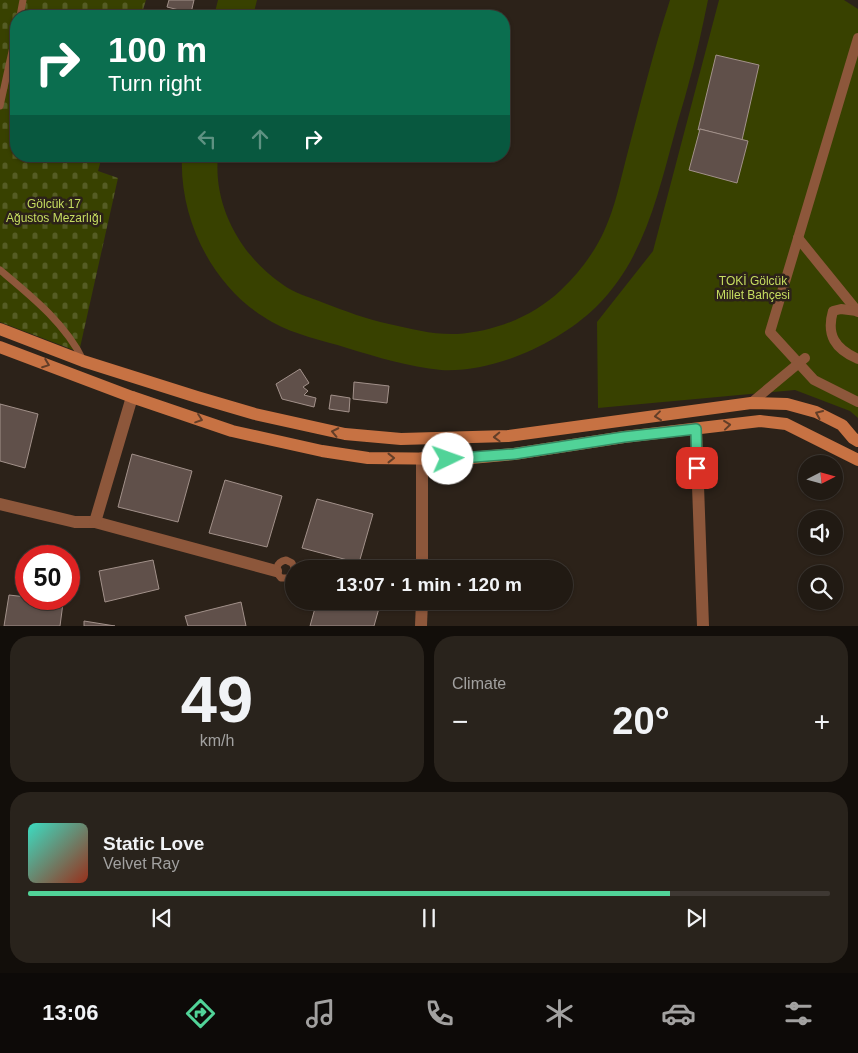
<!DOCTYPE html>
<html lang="en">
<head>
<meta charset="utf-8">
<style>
  :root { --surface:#211a13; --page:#29231c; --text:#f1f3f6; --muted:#a2a1a0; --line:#3e3833; --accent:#51d398 }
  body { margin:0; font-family:Helvetica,sans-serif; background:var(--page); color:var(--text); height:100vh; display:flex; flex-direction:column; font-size:19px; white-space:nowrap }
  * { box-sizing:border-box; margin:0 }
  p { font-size:16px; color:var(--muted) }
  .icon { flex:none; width:28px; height:28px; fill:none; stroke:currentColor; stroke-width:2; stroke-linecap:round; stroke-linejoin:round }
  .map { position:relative; height:626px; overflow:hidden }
  .details { display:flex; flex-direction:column; gap:10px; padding:10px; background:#120e0a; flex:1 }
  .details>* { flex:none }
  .banner { position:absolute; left:10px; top:10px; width:500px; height:152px; border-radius:20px; box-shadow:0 1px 4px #0004,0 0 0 1px var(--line); background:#0b6e4f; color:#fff; overflow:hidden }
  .needle { width:32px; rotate:84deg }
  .fabs { position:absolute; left:798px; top:455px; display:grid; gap:10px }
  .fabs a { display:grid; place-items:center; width:45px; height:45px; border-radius:50%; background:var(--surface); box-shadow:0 1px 4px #0004,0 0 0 1px var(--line); font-size:25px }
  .speed { position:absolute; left:15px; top:545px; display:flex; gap:10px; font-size:25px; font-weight:700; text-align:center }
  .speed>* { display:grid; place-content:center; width:65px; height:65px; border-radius:50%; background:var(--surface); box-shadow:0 1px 4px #0004,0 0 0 1px var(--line); line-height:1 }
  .speed .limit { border:8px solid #d22; background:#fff; color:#111 }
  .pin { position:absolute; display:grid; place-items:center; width:42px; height:42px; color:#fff; margin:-21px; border-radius:10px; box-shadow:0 2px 8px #0006 }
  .me { position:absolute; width:55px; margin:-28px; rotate:87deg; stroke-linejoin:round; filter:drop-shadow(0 0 4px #0008) }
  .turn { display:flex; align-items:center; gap:18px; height:105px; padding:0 15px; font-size:22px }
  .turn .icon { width:65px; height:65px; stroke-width:2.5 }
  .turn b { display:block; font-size:35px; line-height:42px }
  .lanes { display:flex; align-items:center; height:48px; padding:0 15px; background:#0003; justify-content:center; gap:25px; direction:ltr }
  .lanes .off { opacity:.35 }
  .big { font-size:38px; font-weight:700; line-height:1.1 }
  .details .card { flex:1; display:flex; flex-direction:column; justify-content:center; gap:8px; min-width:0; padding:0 18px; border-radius:20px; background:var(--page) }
  .details .dial { align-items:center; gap:0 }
  .dial b { font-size:65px; line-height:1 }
  .song { display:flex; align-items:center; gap:15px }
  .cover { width:60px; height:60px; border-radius:8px; background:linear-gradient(135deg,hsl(170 70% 55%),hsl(10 70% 35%)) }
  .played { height:5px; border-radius:2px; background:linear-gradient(90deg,var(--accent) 80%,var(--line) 80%) }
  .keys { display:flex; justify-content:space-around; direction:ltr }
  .heat { display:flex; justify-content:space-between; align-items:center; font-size:28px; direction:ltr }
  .details .tiles { flex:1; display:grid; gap:10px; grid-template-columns:1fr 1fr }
  .card:last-child { grid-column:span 2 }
  .trip { position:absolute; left:285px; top:560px; width:288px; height:50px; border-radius:25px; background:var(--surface); box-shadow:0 1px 4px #0004,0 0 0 1px var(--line); font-weight:700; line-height:50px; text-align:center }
  .tab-bar { display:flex; height:80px; justify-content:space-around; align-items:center; background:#0d0a08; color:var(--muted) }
  .tab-bar .icon { width:35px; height:35px }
  .tab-bar .selected { color:var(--accent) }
  .tab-bar b { font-size:22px; color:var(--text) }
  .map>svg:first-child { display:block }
  .cemetery { fill:url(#cemetery-stones) }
  .park { fill:#384100 }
  .building { fill:#60504a; stroke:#a2918a }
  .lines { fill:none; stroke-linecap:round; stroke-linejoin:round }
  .service { stroke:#8d573b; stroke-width:7 }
  .pedestrian { stroke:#8d573b; stroke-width:10 }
  .minor { stroke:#8d573b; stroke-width:12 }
  .secondary { stroke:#c77243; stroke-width:12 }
  .oneway { stroke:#623e28 }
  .route-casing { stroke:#358963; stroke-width:12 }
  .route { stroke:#51d398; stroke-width:9 }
  .labels { text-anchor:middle; stroke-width:5; stroke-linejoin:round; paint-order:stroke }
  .park-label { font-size:12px; fill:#c6dd60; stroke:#2c2219 }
</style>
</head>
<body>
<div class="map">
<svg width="858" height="626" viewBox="0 0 858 626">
  <defs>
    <pattern id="cemetery-stones" width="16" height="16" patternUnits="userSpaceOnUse" patternTransform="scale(1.25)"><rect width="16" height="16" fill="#384100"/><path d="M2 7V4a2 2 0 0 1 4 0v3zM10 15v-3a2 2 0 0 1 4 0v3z" fill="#555c24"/></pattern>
  </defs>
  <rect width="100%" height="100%" fill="#2c2219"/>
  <polygon class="cemetery" points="0,0 146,0 141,16 16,16 16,156 102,156 98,171 118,178 79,352 0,322"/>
  <g class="park">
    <polygon points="218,0 257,0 253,16 214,16"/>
    <path d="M670,0H708C702,29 696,58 688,86C684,101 679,117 675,132C658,194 644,260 596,307C559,343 494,373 441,370C409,367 377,357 347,348C322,340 295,335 272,322C214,290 179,221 182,156H218C213,206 241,256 282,284C294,293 309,297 324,303C345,311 366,319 389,324C412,329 434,335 457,334C494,332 534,316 561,290C579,273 595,252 605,229C615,207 620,182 626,159C640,106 653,52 670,0Z"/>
    <polygon points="719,0 844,0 858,9 858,418 850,411 795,390 598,408 597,322 653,251"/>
  </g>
  <g class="building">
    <polygon points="169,0 194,0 191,13 167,7"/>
    <polygon points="716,55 759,65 742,140 700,129 698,130"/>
    <polygon points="700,129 748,141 737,183 689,170"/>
    <polygon points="300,369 309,383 303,387 308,391 304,395 316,398 314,407 282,399 276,384"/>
    <polygon points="354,382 389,386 387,403 353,399"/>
    <polygon points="331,395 350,398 349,412 329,409"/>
    <polygon points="0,404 38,414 25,468 0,461"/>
    <polygon points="132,454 192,471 178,522 118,507"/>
    <polygon points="225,480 282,496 267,547 209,533"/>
    <polygon points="317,499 373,514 359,563 302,548"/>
    <polygon points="153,560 159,589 105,602 99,571"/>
    <polygon points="9,595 26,597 26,599 63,603 60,626 4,626"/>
    <polygon points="317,601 381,601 374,626 310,626"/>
    <polygon points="241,602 246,626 188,626 185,616"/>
    <polygon points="84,621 115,626 84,626"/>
  </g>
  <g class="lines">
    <g class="service">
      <polyline points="20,16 23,0"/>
      <polyline points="0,106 16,33"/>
      <path d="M0,270C31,296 65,323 83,360"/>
      <path d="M294,575L290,578H281C274,571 276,562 286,560L292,563L295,569"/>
    </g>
    <g class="pedestrian">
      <polyline points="858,38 770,332 814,380 858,402"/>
      <polyline points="798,238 858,312"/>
      <path d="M857,311L841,309L833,311C826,335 835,349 858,359"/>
      <polyline points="751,403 805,358"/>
    </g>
    <g class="minor">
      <polyline points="696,429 703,626"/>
      <polyline points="0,504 75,522 95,522 276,571"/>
      <polyline points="95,522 132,397"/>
      <polyline points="422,569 422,458"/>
      <polyline points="421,626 422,601"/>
    </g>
    <g class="secondary">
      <polyline points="0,329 83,361 197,397 255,414 345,434 401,439 508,436 751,403 787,404 816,412 842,425 853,438 858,441"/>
      <polyline points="0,347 132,397 232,431 322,451 368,458 460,459 514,454 624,437 760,421 786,424 858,460"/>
    </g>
  </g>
  <defs><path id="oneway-chevron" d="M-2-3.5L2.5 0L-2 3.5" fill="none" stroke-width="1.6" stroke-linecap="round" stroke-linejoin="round" transform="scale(1.25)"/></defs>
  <g class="oneway">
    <use href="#oneway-chevron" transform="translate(46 364) rotate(21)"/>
    <use href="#oneway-chevron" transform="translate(819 414) rotate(-156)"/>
    <use href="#oneway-chevron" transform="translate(658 416) rotate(173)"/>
    <use href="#oneway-chevron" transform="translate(199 419) rotate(19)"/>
    <use href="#oneway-chevron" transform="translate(727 425) rotate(-6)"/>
    <use href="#oneway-chevron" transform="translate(335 432) rotate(-168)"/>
    <use href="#oneway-chevron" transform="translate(497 437) rotate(178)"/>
    <use href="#oneway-chevron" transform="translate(391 458)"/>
  </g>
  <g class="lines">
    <defs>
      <polyline id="route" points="448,459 514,454 624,437 696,429 697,468"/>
    </defs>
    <use href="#route" class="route-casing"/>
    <use href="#route" class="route"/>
  </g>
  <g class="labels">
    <g class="park-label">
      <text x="54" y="208">Gölcük 17<tspan x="54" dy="14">Ağustos Mezarlığı</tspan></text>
      <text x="753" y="285">TOKİ Gölcük<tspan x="753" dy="14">Millet Bahçesi</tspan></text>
    </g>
  </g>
</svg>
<div class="fabs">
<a><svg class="needle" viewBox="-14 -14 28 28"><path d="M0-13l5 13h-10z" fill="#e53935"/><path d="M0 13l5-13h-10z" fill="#a2a1a0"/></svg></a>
<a><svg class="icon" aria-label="sound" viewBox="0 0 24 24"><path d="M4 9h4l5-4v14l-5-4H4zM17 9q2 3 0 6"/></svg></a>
<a><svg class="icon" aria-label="search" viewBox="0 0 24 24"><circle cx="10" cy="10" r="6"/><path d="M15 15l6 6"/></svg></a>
</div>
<div class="speed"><div class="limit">50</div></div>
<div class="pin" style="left:697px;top:468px;background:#d93025"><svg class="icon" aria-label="arrive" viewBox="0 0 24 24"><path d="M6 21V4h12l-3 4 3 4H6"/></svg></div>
<svg class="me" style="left:448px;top:459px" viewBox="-20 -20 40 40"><circle r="19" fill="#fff"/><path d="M0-13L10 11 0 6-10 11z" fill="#51d398"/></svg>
<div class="trip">13:07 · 1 min · 120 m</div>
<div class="banner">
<div class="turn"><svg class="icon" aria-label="right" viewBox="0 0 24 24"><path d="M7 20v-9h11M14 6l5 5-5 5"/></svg><div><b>100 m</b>Turn right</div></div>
<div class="lanes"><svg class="icon off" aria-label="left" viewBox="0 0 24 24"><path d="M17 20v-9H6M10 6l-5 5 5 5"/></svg><svg class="icon off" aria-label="ahead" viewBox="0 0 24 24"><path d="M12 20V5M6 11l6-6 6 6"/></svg><svg class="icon" aria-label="right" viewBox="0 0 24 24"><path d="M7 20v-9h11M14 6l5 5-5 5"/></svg></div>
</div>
</div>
<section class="details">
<div class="tiles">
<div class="card dial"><b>49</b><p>km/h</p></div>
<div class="card"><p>Climate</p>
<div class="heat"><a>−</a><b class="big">20°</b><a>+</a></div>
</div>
<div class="card">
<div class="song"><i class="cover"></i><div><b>Static Love</b><p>Velvet Ray</p></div></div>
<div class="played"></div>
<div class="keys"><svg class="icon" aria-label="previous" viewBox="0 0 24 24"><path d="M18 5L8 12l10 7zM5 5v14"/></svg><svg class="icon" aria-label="pause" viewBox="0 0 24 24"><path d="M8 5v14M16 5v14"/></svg><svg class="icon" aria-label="next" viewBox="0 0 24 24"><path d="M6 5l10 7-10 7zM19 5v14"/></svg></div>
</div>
</div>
</section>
<nav class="tab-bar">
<b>13:06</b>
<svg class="icon selected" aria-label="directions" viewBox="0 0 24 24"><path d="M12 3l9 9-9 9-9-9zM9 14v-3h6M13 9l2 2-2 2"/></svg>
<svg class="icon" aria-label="music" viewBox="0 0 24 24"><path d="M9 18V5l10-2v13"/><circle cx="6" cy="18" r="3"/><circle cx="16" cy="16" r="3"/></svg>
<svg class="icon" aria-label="phone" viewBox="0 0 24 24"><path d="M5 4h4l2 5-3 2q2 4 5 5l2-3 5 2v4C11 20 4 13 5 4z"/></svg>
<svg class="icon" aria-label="climate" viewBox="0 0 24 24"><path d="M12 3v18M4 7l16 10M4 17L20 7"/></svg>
<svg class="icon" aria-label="car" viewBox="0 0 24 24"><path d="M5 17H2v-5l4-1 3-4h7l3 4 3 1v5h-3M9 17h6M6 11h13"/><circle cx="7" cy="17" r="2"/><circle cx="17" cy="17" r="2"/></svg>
<svg class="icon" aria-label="filters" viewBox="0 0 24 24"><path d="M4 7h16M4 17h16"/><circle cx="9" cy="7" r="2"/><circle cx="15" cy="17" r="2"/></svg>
</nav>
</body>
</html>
